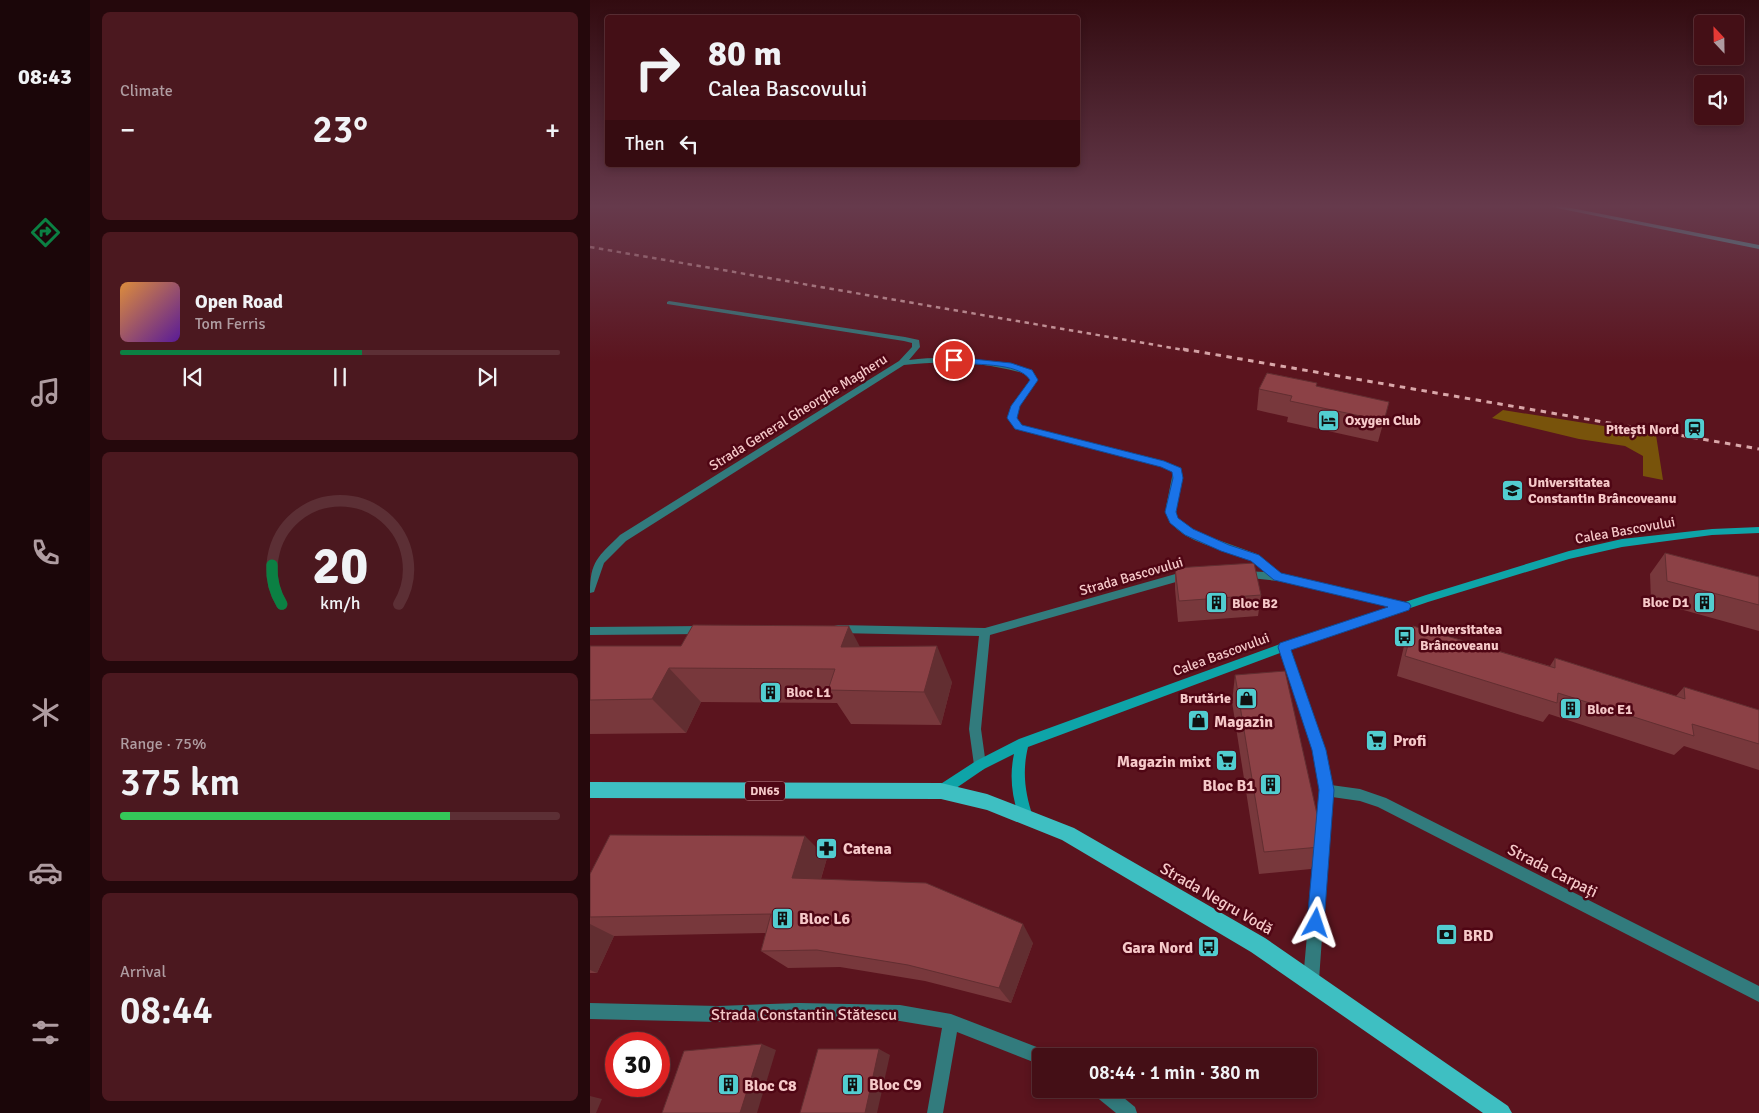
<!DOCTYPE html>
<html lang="en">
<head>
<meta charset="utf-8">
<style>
  :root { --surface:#440f16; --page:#4b181f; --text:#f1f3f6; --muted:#af9ca1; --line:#5c2f35; --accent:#0b8043 }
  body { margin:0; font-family:Signika,sans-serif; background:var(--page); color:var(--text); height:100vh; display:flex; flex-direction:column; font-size:19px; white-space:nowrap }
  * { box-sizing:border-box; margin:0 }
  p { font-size:16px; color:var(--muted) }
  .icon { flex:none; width:28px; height:28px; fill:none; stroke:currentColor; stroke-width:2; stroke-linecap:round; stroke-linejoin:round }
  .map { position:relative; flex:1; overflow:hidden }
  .panel { display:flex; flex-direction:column; gap:12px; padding:12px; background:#25080c; width:500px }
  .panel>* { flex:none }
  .top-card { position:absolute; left:15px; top:15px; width:475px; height:152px; border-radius:5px; box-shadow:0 2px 8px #0003,0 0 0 1px var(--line); background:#440f16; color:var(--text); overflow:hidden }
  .needle { width:32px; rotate:338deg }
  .controls { position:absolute; left:1104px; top:15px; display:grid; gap:10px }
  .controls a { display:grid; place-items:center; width:50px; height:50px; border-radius:5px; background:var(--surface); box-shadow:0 2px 8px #0003,0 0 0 1px var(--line); font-size:25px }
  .speed { position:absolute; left:15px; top:1032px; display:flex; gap:10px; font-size:25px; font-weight:700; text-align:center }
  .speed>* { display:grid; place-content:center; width:65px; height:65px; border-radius:50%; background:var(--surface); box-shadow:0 2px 8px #0003,0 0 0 1px var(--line); line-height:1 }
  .speed .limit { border:8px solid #d22; background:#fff; color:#111 }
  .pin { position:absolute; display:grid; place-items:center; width:42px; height:42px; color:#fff; margin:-21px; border:2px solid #fff; border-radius:50%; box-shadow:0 1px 5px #0007 }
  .me { position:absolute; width:55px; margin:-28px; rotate:5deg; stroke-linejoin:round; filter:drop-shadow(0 0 4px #0008) }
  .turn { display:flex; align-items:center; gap:18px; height:105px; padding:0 20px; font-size:22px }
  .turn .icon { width:65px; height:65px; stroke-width:2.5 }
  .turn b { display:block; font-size:35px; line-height:42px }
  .then { display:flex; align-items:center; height:48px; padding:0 20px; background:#0003; gap:10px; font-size:19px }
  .big { font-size:38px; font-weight:600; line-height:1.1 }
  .panel .tile { flex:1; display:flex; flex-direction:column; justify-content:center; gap:8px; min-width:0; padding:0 18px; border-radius:8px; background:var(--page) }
  .panel .dial { align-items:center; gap:0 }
  .dial svg { height:130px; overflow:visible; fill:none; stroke:var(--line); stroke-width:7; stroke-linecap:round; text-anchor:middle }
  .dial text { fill:var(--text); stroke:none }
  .song { display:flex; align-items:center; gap:15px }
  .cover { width:60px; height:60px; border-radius:8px; background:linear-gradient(135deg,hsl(30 70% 55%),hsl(270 70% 35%)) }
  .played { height:5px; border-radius:2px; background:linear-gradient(90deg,var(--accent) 55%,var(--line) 55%) }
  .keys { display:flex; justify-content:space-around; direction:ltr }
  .heat { display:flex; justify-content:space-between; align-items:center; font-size:28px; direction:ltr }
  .charge { height:8px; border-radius:4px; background:linear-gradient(90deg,#34c759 75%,var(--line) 0) }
  .trip { position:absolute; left:442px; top:1048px; width:285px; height:50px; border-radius:5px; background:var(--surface); box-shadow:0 2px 8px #0003,0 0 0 1px var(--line); font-weight:600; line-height:50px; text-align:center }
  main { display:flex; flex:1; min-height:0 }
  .dock { display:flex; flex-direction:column; width:90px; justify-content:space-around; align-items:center; background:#1b0609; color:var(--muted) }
  .dock .icon { width:35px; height:35px }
  .dock .on { color:var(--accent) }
  .dock b { font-size:22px; color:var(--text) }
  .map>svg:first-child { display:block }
  .green { fill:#78530b }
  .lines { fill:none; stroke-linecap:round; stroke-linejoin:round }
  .street { fill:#327b7d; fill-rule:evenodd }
  .secondary { fill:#0ea4a8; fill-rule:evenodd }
  .primary { fill:#3ebfc2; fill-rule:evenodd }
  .rail-far1 { stroke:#d9a7a9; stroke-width:2.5; stroke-dasharray:4.5 4.5; stroke-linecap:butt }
  .rail { stroke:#d9a7a9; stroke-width:3; stroke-dasharray:5.5 5.5; stroke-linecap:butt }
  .wall { fill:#78383c }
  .shaded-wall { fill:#622e31 }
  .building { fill:#8c4146; stroke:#622e31 }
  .route { fill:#1a73e8; stroke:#114b97 }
  .labels { text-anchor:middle; stroke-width:5; stroke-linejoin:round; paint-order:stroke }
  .shield { fill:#4f0614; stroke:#c48e93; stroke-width:1 }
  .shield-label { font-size:12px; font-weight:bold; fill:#f6c9c9 }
  .street-label { font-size:14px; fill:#f6c9c9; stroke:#4f0614 }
  .poi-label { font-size:14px; font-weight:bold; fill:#f6c9c9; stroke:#4f0614; text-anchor:start }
  .near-poi-label { font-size:16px; font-weight:bold; fill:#f6c9c9; stroke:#4f0614; text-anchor:start }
  .near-street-label { font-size:16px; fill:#f6c9c9; stroke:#4f0614 }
</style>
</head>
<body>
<main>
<nav class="dock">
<b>08:43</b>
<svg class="icon on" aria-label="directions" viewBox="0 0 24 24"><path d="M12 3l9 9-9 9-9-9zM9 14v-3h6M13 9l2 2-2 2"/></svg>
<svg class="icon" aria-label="music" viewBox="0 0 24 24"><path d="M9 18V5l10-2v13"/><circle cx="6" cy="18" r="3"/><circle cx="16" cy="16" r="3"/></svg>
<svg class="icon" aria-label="phone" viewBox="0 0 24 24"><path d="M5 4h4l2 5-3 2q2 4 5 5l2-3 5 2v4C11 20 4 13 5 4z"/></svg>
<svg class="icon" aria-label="climate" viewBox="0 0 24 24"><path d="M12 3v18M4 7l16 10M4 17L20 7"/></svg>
<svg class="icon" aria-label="car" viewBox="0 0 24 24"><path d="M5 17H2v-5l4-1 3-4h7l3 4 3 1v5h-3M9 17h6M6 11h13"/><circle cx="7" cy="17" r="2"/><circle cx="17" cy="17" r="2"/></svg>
<svg class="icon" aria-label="filters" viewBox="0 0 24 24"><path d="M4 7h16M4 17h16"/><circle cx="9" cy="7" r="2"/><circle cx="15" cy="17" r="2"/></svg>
</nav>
<section class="panel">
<div class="tile"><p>Climate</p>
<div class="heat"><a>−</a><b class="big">23°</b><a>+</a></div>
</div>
<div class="tile">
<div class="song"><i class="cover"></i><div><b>Open Road</b><p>Tom Ferris</p></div></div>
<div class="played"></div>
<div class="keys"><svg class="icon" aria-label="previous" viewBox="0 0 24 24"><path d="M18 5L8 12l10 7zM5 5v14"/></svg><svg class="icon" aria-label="pause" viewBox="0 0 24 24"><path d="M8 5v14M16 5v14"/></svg><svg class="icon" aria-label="next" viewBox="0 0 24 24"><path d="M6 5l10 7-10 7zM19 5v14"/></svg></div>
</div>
<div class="tile dial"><svg viewBox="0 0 100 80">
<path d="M14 69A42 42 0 1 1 86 69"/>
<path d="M14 69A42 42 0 0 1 8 45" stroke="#0b8043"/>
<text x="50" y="56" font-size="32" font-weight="700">20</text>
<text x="50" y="72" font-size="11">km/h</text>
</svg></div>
<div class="tile"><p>Range · 75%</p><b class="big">375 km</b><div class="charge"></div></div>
<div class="tile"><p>Arrival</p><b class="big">08:44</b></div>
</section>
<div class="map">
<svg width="1169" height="1113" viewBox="0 0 1169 1113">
  <rect width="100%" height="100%" fill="#5b141e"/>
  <polygon class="green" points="913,410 1020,427 1028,435 1039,431 1066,435 1073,480 1053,476 1053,456 1035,446 989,439 902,418"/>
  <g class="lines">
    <g class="street">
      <path d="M79,301L315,337L329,340L330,347L319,360C361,355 401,359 442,370L448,380L429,406L426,418L431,425L574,461L590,468L591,480L586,512L588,519L606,532L667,554L691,574L815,602L819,603L820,606L819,609L815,610L688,581L651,577L650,574L651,571L676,572C671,568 666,563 660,560C637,549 576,541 576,507L583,472L571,466L425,429L418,418L421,406L440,380L436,374C396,362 356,360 314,365L36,541L14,563L5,589L4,592L0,593C0,561 8,557 30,535L309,361L322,347V343L314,341L77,304V302Z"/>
      <polygon points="596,571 600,572 601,575 600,578 400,635 391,729 396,765 394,769 390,771 386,769 384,765 379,729 389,636 248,633 244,632 243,629 244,626 248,625 395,628"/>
      <polygon points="114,626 118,627 119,630 118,633 114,634 0,635 0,627"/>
      <polygon points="694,642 698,644 700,647 735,750 741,785 770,789 796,798 1169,986 1169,1002 788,807 770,801 742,797 729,980 726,985 721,988 716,985 713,980 730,790 723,750 688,647 690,644"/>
      <polygon points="0,1003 128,1006 209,1003 310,1005 361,1014 457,1051 459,1056 451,1056 451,1065 367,1032 353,1113 337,1113 352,1028 310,1021 209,1019 128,1022 0,1019"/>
      <polygon points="502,1089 523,1089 545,1107 547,1113 526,1113 504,1095"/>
    </g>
    <path class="secondary" d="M1169,527V533L1122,535L1032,547L979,559L838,602L698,650L438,747C432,772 435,793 443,817L441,822L436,823L431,822C422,799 419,777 424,754L394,769L356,795L351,797L346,795L345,791L346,787L386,761L429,739L690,644L836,595L979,551L1032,539L1122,529Z"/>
    <g class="primary">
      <polygon points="957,206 971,206 1169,245 1169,249"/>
      <polygon points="0,782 351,783 397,794 484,828 675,938 918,1106 922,1113 893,1113 661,952 472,840 397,810 351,799 0,798"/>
    </g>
    <polyline class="rail-far1" points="0,247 600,351"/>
    <polyline class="rail" points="593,349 1169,449"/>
  </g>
  <g class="wall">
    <polygon points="726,387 799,402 788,442 697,422 698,417 667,410 669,389"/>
    <polygon points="1075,553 1169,577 1169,631 1061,601 1060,574"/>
    <polygon points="585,568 671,595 668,616 588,622 585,589"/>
    <polygon points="823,626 960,666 965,658 1086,696 1094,687 1169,710 1169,770 1094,746 1084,755 959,714 953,722 807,676 814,646"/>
    <polygon points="0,646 270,647 362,682 351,725 261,724 247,703 111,702 96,733 0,734"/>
    <polygon points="645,675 730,847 721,869 669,874 642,702"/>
    <polygon points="237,858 231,879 443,943 421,1003 335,981 250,967 198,968 171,951 176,933 24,936 7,973 0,973 0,874"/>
  </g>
  <g class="shaded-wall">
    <polygon points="259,626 278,662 251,647"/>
    <polygon points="347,646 362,682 351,725 334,692"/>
    <polygon points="79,668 111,702 96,733 62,699"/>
    <polygon points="215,836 237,858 225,898 202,878"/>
    <polygon points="0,924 24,936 7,973 0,970"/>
    <polygon points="433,924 443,943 421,1003 409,988"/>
    <polygon points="172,1044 186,1050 167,1113 150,1113"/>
    <polygon points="289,1049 300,1055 287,1113 275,1113"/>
    <polygon points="0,1096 12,1099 6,1113 0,1113"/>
  </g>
  <g class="building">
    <polygon points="677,373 727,383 726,386 799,402 794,421 700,401 702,396 669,389"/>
    <polygon points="1075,553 1169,577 1169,605 1077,581"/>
    <polygon points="664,563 671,595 589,601 585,568"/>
    <polygon points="103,625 259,626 251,647 347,646 334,692 238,690 245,669 79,668 62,699 0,700 0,646 91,646"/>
    <polygon points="823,626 965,668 965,658 1095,699 1094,687 1169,710 1169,744 1102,724 1104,736 968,693 967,703 815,656"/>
    <polygon points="695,671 731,832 730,847 674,852 645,675"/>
    <polygon points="20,835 215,836 202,878 336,883 433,924 409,988 318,965 227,950 171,951 181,914 0,917 0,874"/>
    <polygon points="172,1044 150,1113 72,1113 94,1051"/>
    <polygon points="228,1049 289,1049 275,1113 210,1113"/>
  </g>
  <linearGradient id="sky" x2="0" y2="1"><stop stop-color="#320b10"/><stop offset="0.57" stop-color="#663a4c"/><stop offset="1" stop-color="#663a4c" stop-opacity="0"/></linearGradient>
  <rect width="1169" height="362" fill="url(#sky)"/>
  <path class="route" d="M364,357L421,363L442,370L448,380L430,406L427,418L432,425L574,461L591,468L593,478L586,512L588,518L603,529L639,545L669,555L691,573L819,603L821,606L819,610L701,650L736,750L744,790L734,923L732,929L726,931L720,929L717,923L729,790L722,750L688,647L690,643L798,607L684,580L661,561L631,551L595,535L580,523L575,512L583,478L582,472L571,467L425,429L417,418L421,406L440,380C428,361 381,366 361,362V358Z"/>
  <defs>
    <symbol id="hotel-square" viewBox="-11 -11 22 22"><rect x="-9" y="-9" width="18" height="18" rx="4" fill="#52cdd0" stroke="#4f0614"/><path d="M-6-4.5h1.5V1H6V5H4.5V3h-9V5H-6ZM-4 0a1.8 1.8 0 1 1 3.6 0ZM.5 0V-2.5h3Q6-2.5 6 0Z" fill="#111"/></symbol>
    <symbol id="station-square" viewBox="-11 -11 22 22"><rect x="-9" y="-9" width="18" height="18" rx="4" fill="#52cdd0" stroke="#4f0614"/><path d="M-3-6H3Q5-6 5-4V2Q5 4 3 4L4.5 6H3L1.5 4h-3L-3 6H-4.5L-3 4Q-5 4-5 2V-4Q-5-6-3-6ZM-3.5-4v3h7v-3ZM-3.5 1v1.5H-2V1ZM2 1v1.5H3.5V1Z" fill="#111"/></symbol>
    <symbol id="university-square" viewBox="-11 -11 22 22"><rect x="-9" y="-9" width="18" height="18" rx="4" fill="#52cdd0" stroke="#4f0614"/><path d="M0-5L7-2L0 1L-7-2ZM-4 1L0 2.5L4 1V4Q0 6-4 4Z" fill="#111"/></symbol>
    <symbol id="building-square" viewBox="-11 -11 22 22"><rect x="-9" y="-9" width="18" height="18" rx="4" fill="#52cdd0" stroke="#4f0614"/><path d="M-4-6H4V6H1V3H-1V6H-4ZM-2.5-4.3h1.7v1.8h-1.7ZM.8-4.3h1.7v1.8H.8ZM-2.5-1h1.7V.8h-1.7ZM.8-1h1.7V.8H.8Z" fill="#111"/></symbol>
    <symbol id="bus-square" viewBox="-11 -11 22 22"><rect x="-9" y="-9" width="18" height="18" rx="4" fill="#52cdd0" stroke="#4f0614"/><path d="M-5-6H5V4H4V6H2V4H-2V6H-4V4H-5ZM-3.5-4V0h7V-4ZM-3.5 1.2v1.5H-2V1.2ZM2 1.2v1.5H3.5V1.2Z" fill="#111"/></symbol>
    <symbol id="shop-square" viewBox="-11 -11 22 22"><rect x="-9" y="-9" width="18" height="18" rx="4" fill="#52cdd0" stroke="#4f0614"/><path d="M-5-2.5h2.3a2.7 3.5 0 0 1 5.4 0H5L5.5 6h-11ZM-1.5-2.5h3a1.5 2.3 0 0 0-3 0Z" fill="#111"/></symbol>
    <symbol id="supermarket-square" viewBox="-11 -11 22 22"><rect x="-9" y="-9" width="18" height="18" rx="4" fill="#52cdd0" stroke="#4f0614"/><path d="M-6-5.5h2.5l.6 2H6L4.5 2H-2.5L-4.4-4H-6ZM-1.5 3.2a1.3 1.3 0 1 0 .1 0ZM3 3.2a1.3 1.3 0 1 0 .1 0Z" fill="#111"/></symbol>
    <symbol id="pharmacy-square" viewBox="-11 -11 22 22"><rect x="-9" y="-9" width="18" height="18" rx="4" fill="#52cdd0" stroke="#4f0614"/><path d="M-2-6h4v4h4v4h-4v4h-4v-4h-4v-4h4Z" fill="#111"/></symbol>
    <symbol id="bank-square" viewBox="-11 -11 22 22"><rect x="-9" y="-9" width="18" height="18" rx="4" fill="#52cdd0" stroke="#4f0614"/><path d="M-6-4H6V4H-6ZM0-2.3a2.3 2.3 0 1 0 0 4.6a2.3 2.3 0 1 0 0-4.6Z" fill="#111"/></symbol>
  </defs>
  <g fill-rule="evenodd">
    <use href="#hotel-square" x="726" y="408" width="25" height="25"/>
    <use href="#station-square" x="1092" y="416" width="25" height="25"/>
    <use href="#university-square" x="910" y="478" width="25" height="25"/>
    <use href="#building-square" x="1102" y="590" width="25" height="25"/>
    <use href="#building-square" x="614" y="590" width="25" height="25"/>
    <use href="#bus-square" x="802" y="624" width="25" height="25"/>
    <use href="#building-square" x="168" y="680" width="25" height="25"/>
    <use href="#shop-square" x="644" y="686" width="25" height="25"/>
    <use href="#building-square" x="968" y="696" width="25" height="25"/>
    <use href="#shop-square" x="596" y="708" width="25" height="25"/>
    <use href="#supermarket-square" x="774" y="728" width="25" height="25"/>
    <use href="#supermarket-square" x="624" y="748" width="25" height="25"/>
    <use href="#building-square" x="668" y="772" width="25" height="25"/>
    <use href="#pharmacy-square" x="224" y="836" width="25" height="25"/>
    <use href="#building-square" x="180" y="906" width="25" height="25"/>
    <use href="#bank-square" x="844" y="922" width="25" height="25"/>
    <use href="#bus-square" x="606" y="934" width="25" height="25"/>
    <use href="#building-square" x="250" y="1072" width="25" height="25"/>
    <use href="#building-square" x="126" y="1072" width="25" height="25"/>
  </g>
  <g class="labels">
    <rect class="shield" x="155" y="781.5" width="40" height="19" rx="4"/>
    <g class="shield-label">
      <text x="175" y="795">DN65</text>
    </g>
    <g class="street-label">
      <text transform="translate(208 412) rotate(-32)" y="5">Strada General Gheorghe Magheru</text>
      <text transform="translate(1035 530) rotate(-10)" y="5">Calea Bascovului</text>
      <text transform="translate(541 576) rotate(-16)" y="5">Strada Bascovului</text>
      <text transform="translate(631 654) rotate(-20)" y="5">Calea Bascovului</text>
    </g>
    <g class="poi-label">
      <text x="755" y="425">Oxygen Club</text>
      <text x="1089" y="434" text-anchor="end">Pitești Nord</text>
      <text x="938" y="487">Universitatea<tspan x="938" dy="16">Constantin Brâncoveanu</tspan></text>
      <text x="1099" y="607" text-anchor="end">Bloc D1</text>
      <text x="642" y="608">Bloc B2</text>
      <text x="830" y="634">Universitatea<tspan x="830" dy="16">Brâncoveanu</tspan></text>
      <text x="196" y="697">Bloc L1</text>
      <text x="641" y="703" text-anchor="end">Brutărie</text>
      <text x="997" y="714">Bloc E1</text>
    </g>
    <g class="near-poi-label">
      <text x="624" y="727">Magazin</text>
      <text x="803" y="746">Profi</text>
      <text x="621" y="767" text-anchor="end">Magazin mixt</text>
      <text x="665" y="791" text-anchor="end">Bloc B1</text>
      <text x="253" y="854">Catena</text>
      <text x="209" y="924">Bloc L6</text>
      <text x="873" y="941">BRD</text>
      <text x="603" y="953" text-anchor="end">Gara Nord</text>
      <text x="279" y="1090">Bloc C9</text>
      <text x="154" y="1091">Bloc C8</text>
    </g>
    <g class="near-street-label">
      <text transform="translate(963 870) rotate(27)" y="6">Strada Carpați</text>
      <text transform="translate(627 898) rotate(30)" y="6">Strada Negru Vodă</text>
      <text x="214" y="1020">Strada Constantin Stătescu</text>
    </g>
  </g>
</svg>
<div class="controls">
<a><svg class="needle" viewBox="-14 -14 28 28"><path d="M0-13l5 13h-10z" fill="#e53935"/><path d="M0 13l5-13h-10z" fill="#af9ca1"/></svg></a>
<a><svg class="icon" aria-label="sound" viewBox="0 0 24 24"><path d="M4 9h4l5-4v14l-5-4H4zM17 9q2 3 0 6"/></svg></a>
</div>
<div class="speed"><div class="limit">30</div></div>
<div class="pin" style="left:364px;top:360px;background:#d93025"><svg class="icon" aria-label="arrive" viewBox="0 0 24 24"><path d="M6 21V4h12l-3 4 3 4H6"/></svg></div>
<svg class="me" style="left:726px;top:923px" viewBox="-20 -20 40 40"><path d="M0-17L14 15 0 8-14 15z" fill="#1a73e8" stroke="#fff" stroke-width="4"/></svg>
<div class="trip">08:44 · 1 min · 380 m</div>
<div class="top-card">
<div class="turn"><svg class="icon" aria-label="right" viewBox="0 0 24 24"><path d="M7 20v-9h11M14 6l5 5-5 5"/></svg><div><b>80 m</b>Calea Bascovului</div></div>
<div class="then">Then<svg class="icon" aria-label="left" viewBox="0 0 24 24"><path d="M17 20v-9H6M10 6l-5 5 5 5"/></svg></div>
</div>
</div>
</main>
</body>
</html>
